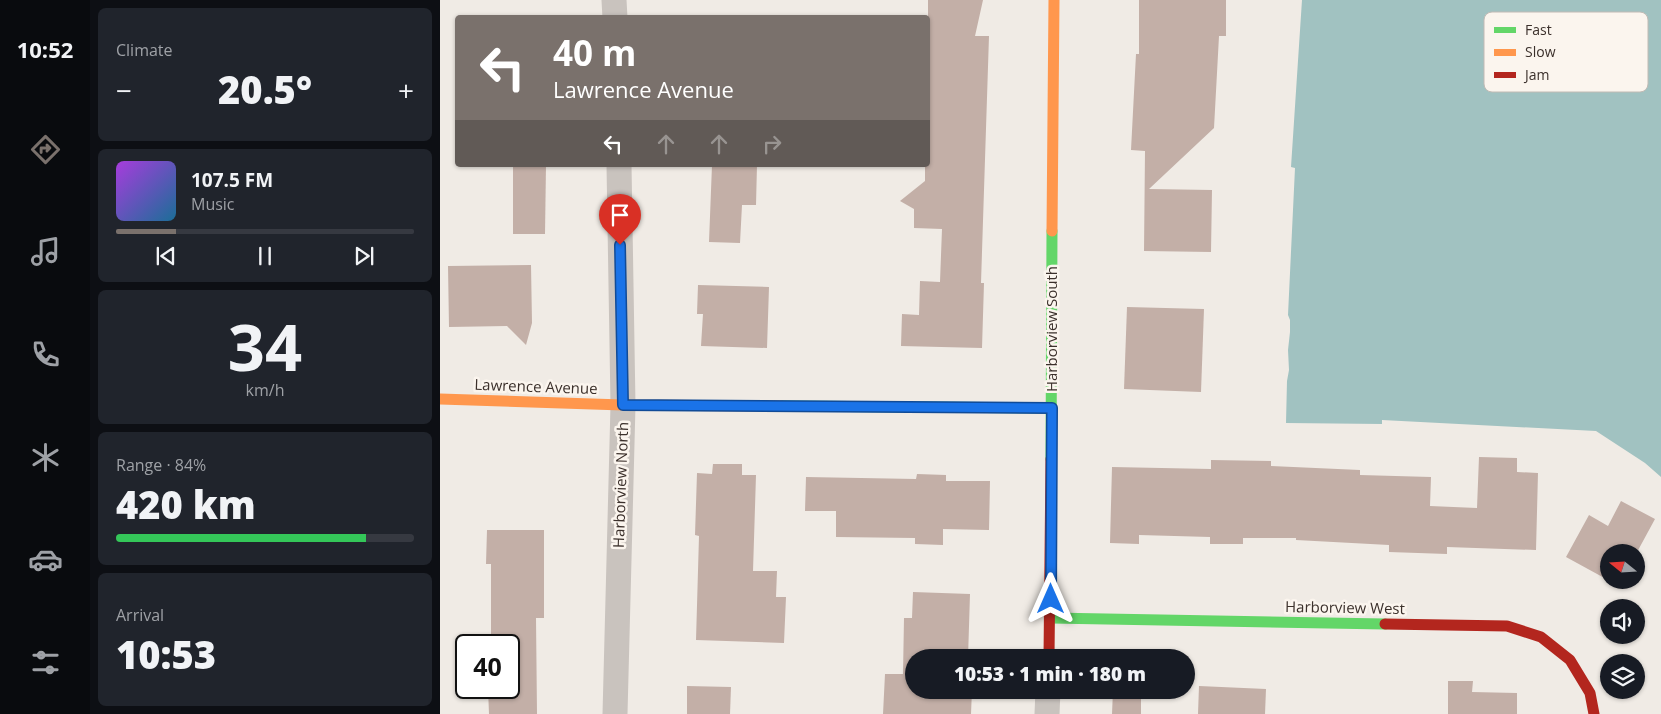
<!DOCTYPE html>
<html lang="en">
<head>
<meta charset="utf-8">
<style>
  :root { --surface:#171b24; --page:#20242c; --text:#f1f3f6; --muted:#9ea1a6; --line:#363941; --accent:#7a716c }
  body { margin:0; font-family:"Open Sans",sans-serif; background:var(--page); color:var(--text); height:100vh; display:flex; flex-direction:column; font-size:19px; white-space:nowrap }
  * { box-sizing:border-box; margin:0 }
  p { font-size:16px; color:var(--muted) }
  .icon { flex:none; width:28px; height:28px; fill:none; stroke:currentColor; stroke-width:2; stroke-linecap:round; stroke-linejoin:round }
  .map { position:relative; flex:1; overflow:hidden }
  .side { display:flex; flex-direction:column; gap:8px; padding:8px; background:#0d0f14; width:350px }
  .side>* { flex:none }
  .top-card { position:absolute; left:15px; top:15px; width:475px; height:152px; border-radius:5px; box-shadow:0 1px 4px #0004; background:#7a716c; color:#fff; overflow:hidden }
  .needle { width:32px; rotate:288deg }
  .fabs { position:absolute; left:1160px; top:544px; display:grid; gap:10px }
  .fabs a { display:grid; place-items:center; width:45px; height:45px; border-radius:50%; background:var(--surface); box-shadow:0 1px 4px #0004; font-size:25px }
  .speed { position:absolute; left:15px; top:634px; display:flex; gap:10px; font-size:25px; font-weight:700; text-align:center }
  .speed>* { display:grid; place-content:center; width:65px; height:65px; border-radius:50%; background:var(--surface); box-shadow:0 1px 4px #0004; line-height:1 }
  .speed .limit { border:2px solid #111; border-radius:8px; background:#fff; color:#111 }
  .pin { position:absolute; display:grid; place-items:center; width:42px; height:42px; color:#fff; margin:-51px -21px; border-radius:50% 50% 50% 0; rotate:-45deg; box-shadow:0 0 5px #0007 }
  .pin .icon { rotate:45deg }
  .me { position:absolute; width:55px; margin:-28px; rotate:0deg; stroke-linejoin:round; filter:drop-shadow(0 0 4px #0008) }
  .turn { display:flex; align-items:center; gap:18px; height:105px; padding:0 15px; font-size:22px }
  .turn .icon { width:65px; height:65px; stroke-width:2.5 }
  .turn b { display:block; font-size:35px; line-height:42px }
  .lanes { display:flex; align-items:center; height:48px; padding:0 15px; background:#0003; justify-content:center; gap:25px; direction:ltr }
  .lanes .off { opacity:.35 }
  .big { font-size:38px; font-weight:800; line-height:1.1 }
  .side .widget { flex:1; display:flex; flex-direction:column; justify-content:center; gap:8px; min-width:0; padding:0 18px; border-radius:8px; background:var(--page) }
  .side .dial { align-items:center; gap:0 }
  .dial b { font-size:65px; line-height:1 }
  .song { display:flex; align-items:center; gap:15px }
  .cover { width:60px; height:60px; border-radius:8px; background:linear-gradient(135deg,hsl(280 70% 55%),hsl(200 70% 35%)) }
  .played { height:5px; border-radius:2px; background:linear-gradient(90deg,var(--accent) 20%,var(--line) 20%) }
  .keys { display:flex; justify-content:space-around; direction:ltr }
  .heat { display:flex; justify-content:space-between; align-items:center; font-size:28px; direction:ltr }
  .charge { height:8px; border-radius:4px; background:linear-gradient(90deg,#34c759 84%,var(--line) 0) }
  .trip { position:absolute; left:465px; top:649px; width:290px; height:50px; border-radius:25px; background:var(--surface); box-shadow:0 1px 4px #0004; font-weight:800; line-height:50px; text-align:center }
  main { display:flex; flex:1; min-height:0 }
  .menu { display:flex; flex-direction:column; width:90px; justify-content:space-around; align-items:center; background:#090b0e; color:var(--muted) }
  .menu .icon { width:35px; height:35px }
  .menu .active { color:var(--accent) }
  .menu b { font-size:22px; color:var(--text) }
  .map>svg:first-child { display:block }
  .water { fill:#a1c2c1 }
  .building { fill:#c3afa7 }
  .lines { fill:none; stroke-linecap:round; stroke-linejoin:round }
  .street { stroke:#c9c3be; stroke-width:25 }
  .fast { stroke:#63d668; stroke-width:11 }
  .slow { stroke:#ff974d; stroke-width:11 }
  .jam { stroke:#b3261e; stroke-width:11 }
  .route-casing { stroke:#114b97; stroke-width:12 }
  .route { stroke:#1a73e8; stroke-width:9 }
  .labels { text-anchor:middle; stroke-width:5; stroke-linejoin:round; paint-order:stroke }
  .street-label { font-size:15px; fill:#3b302b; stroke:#fbf5ee }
  .key { fill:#fbf5ee; stroke:#c1bab4; stroke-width:1 }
  .key-label { font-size:14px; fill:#3b302b }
</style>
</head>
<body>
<main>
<nav class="menu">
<b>10:52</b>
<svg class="icon active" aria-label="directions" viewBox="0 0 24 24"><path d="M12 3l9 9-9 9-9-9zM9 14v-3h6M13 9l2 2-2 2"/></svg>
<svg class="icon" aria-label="music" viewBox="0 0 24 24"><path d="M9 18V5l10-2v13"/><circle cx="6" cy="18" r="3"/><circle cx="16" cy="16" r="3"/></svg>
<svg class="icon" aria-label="phone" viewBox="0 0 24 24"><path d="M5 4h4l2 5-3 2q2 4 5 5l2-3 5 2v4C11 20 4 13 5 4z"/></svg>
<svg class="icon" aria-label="climate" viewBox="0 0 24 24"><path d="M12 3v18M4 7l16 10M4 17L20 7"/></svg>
<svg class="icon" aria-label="car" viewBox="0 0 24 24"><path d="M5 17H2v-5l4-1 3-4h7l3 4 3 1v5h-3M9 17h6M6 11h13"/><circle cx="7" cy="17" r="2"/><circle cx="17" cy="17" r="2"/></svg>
<svg class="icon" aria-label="filters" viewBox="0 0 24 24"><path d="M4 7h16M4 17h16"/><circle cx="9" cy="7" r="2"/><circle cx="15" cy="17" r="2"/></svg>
</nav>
<section class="side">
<div class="widget"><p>Climate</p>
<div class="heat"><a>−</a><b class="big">20.5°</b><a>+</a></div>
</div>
<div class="widget">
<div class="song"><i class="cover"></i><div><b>107.5 FM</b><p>Music</p></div></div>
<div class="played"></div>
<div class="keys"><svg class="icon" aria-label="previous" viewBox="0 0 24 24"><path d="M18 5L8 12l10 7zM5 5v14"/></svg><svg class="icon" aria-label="pause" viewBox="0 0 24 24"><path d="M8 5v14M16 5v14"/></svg><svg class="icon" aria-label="next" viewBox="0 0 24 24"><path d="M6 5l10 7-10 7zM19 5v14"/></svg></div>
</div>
<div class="widget dial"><b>34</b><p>km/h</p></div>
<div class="widget"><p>Range · 84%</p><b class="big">420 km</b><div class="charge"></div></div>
<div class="widget"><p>Arrival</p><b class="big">10:53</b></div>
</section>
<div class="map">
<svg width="1221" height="714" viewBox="0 0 1221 714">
  <rect width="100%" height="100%" fill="#f0ebe5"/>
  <polygon class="water" points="862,0 1221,0 1221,477 1205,463 1156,431 942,420 942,424 846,423 847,381 849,370 848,350 850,332 850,320 848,315 855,168 851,167"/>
  <g class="building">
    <polygon points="488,0 543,0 535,36 549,36 541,283 544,283 542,348 461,346 462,314 479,315 480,281 500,282 502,229 474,228 474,209 460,201 485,181 485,165 488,165"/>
    <polygon points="699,0 786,0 786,36 779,36 774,128 709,189 772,190 771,252 704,251 705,151 691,150 696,54 699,54"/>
    <polygon points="73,165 106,165 105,234 73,234"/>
    <polygon points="272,165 317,165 316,205 302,205 300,243 269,242"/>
    <polygon points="91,265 92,323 86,345 67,326 9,327 8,266"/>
    <polygon points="258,285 329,287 327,348 261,346 263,314 257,314"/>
    <polygon points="687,307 764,309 761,392 684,389"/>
    <polygon points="1039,457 1077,458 1077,472 1098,473 1096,550 1007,547 1007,554 949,552 949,545 856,540 856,538 803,538 803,544 770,544 770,537 699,535 699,544 670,543 672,467 771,469 771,460 831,461 831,466 920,470 920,475 991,477 990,506 1037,508"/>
    <polygon points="273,464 302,464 302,475 316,475 313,571 337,571 336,597 346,597 344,643 256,640 259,536 255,535 257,473 272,474"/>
    <polygon points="477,474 506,475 506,481 550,481 549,530 503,529 503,545 475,544 475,538 396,537 396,511 365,511 366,477 476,479"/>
    <polygon points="1181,501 1215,519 1196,554 1169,552 1169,580 1182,580 1179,586 1126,557 1149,515 1168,526"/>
    <polygon points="47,530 104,530 104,618 96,618 97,714 49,714 48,688 69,688 69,645 38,645 38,639 51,639 51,564 46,564"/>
    <polygon points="473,592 530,594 528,658 474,658 474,690 532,690 531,714 443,714 445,674 463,674 464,618 472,618"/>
    <polygon points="1008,681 1033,681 1032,692 1077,693 1077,714 1008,714"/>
    <polygon points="247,686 291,687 290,714 247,714"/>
    <polygon points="759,686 826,689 825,714 758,714"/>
    <polygon points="673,690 701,690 701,714 672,714"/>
  </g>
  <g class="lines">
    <g class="street">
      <polyline points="174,0 175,18"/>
      <polyline points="175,714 183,405 179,165"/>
      <polyline points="607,714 608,690"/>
    </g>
    <g class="fast">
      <polyline points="342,406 612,408"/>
      <polyline points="611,459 612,231"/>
      <polyline points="611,618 945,624"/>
    </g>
    <g class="slow">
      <polyline points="612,231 614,0"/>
      <polyline points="0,399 183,405 342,406"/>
    </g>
    <g class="jam">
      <polyline points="945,624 1067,626 1101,637 1130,660 1150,693 1154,714"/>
      <polyline points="609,658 611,459"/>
    </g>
  </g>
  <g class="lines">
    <defs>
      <polyline id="route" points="180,245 183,405 612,408 611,599"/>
    </defs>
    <use href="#route" class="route-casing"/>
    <use href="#route" class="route"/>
  </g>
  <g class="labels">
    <g class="street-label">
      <text transform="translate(612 329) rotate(-90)" y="5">Harborview South</text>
      <text transform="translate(96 387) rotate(2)" y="5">Lawrence Avenue</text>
      <text transform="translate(181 485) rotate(-88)" y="5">Harborview North</text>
      <text transform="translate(905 608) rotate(1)" y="5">Harborview West</text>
    </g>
  </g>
  <rect x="1044" y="12" width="164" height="80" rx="8" class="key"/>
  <rect x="1054" y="27" width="22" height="6" fill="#63d668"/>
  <rect x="1054" y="49" width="22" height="7" fill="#ff974d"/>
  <rect x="1054" y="72" width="22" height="6" fill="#b3261e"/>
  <g class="key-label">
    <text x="1085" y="35">Fast</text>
    <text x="1085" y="57">Slow</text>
    <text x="1085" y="80">Jam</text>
  </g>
</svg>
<div class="fabs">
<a><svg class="needle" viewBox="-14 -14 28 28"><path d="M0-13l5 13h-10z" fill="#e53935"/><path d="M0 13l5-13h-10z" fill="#9ea1a6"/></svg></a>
<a><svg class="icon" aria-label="sound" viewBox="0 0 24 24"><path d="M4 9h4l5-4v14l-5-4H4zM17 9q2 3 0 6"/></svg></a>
<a><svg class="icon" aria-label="layers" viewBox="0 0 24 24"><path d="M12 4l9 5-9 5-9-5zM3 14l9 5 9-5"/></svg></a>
</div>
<div class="speed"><div class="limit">40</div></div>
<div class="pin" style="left:180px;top:245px;background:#d93025"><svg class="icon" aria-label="arrive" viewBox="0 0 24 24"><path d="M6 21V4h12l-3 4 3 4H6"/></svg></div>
<svg class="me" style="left:611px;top:599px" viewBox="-20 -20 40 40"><path d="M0-17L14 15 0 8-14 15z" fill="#1a73e8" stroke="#fff" stroke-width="4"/></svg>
<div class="trip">10:53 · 1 min · 180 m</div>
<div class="top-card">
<div class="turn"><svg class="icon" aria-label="left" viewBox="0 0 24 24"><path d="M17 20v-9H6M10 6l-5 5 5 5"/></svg><div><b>40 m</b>Lawrence Avenue</div></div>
<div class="lanes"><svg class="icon" aria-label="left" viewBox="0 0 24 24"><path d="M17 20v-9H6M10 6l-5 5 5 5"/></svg><svg class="icon off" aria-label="ahead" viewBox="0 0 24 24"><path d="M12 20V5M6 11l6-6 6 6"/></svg><svg class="icon off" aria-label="ahead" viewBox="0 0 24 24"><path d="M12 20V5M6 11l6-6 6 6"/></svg><svg class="icon off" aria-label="right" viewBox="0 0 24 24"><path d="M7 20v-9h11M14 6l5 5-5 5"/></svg></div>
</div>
</div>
</main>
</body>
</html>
